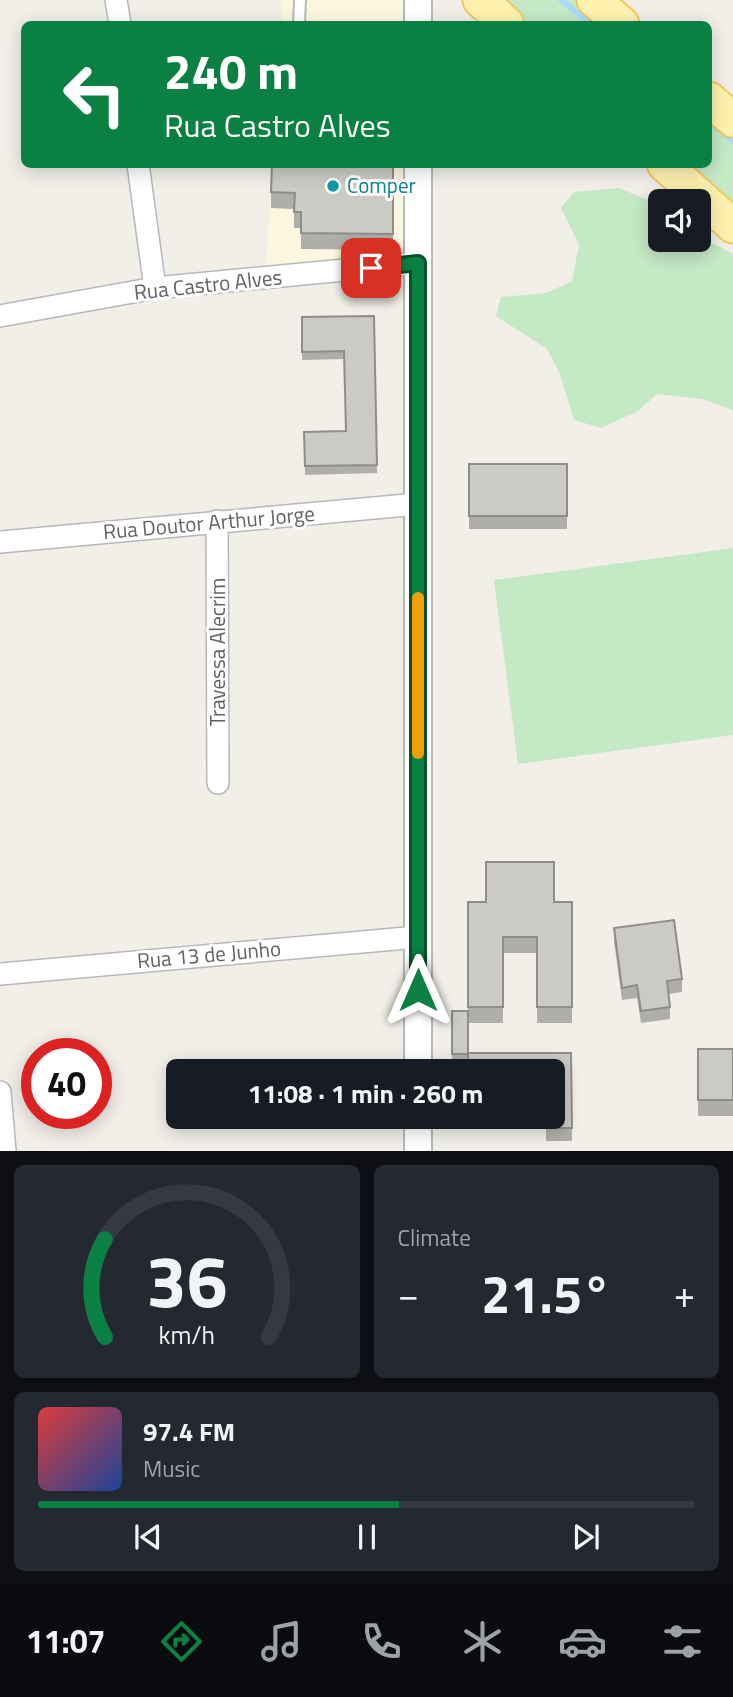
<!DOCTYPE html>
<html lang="en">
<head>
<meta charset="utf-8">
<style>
  :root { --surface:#171b24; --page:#242831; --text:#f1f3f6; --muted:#9ea1a6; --line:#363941; --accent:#0b8043 }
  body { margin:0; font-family:"Titillium Web",sans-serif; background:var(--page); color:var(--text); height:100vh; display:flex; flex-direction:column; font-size:26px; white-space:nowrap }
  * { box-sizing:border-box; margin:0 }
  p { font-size:23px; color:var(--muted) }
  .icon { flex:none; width:38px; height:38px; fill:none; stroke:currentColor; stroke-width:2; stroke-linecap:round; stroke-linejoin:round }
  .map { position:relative; height:1151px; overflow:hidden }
  .panel { display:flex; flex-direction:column; gap:14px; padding:14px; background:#0d0f14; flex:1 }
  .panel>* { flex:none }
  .top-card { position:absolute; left:21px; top:21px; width:691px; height:147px; border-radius:10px; box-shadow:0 4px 18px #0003; background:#0b8043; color:#fff; overflow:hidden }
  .buttons { position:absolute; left:648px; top:189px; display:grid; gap:14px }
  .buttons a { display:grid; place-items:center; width:63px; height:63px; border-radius:10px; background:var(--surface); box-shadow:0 4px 18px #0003; font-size:35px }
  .speed { position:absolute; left:21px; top:1038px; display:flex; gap:14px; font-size:35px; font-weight:700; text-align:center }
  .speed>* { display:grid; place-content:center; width:91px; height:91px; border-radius:50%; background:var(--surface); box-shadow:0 4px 18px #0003; line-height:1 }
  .speed .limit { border:10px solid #d22; background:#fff; color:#111 }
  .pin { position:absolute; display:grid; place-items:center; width:60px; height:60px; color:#fff; margin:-30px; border-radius:14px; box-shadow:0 4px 10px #0006 }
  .me { position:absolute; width:77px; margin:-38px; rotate:0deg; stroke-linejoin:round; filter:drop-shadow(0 0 5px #0008) }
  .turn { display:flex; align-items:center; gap:24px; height:147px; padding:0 28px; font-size:32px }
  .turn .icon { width:91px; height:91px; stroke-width:2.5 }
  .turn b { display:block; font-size:49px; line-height:60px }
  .big { font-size:52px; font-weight:700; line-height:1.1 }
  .panel .tile { flex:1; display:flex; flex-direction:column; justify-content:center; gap:10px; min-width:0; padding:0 24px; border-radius:10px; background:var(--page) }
  .panel .dial { align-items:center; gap:0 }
  .dial svg { height:182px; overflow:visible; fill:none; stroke:var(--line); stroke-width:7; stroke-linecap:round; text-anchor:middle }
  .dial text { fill:var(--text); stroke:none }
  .song { display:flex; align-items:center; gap:21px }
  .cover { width:84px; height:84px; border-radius:10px; background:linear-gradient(135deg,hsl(0 70% 55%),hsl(220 70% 35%)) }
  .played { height:7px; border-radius:4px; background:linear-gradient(90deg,var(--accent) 55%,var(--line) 55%) }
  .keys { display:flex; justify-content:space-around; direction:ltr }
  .heat { display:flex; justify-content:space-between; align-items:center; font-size:38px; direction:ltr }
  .panel .tiles { flex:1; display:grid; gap:14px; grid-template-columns:1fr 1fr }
  .tile:last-child { grid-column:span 2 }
  .trip { position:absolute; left:166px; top:1059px; width:399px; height:70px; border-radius:10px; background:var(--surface); box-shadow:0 4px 18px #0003; font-weight:700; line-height:70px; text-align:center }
  .menu { display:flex; height:112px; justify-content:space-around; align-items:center; background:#090b0e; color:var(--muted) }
  .menu .icon { width:49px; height:49px }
  .menu .on { color:var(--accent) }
  .menu b { font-size:32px; color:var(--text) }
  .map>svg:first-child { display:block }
  .commercial { fill:#fef7e0 }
  .green { fill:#c5e8c5 }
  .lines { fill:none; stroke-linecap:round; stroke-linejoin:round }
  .stream { stroke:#aadaff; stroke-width:6 }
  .service-casing { stroke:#b5b8bc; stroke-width:14 }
  .minor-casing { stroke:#b5b8bc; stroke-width:24 }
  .tertiary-casing { stroke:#b5b8bc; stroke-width:30 }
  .primary-casing { stroke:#f2c960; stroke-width:37 }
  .service { stroke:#fff; stroke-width:10 }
  .minor { stroke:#fff; stroke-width:21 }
  .tertiary { stroke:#fff; stroke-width:26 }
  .primary { stroke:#fff2af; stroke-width:33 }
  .wall { fill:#afaea9 }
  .building { fill:#cccac5; stroke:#8f8d8a; stroke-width:2 }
  .route-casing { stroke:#07532c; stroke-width:18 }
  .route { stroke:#0b8043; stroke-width:12 }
  .slow { stroke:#f59e0b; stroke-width:12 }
  .culture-dot { fill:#0f9aa8; stroke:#fff; stroke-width:2.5 }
  .labels { text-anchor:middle; stroke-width:6; stroke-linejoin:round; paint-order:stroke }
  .culture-label { font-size:21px; fill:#0d838f; stroke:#fff; text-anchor:start }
  .street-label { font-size:21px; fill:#5f6368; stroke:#fff }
</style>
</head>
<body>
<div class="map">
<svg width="733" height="1151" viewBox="0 0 733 1151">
  <rect width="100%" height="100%" fill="#f1efe8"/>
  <g class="commercial">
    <polygon points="282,0 418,0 418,24 281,24"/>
    <polygon points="273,165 418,165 418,263 265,278"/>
  </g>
  <g class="green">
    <polygon points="480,0 594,0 622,24 507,24"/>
    <polygon points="709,99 733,120 733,226 664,165 709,164"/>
    <polygon points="619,188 660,205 660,240 698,240 698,235 733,254 733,410 702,399 657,394 638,411 601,428 574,420 560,374 547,349 496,316 501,297 546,293 572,281 579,245 561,208 574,192"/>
    <polygon points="733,548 733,735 518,764 494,580"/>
  </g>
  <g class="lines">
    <g class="stream">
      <polyline points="561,0 591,24"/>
      <polyline points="709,121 733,141"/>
    </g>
    <defs>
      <polyline id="service" points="299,24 300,0"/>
      <g id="minor">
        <polyline points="116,0 120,24"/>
        <polyline points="138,164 155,288"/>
        <polyline points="0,316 155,288 418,263"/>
        <polyline points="217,521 218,783"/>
        <polyline points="0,542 418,504"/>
        <polyline points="0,974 418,937"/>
        <polyline points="0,1092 5,1151"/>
      </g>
      <g id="tertiary">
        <polyline points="418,24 418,0"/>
        <polyline points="418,164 418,1071"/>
        <polyline points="418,1116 418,1151"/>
      </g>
      <g id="primary">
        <polyline points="480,0 507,24"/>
        <polyline points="594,0 622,24"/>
        <polyline points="709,99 733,120"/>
        <polyline points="664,164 733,226"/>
      </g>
    </defs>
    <use href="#service" class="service-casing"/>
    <use href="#minor" class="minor-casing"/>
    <use href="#tertiary" class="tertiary-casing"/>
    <use href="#primary" class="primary-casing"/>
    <use href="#service" class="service"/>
    <use href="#minor" class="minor"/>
    <use href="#tertiary" class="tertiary"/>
    <use href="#primary" class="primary"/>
  </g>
  <g class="wall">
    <polygon points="394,164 393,250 301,249 301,228 294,228 294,209 271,208 271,192"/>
    <polygon points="374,316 377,473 305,475 304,432 346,431 344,359 302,360 302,317"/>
    <rect x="469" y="464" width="98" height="65"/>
    <polygon points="468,902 572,902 572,1023 537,1023 537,953 503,953 503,1023 468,1023"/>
    <polygon points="614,928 682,979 682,992 669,994 670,1007 670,1019 641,1023 637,998 622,1000 614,941"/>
    <polygon points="452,1011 468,1053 571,1053 572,1141 546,1141 546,1118 539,1118 539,1116 553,1116 553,1071 468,1066 452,1066"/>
    <rect x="698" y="1049" width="35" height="67"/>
    <rect x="468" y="1116" width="25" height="6"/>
  </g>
  <g class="building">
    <polygon points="272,164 393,164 393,234 301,233 301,212 294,212 295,193 271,192"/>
    <polygon points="374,316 377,465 305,466 304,432 346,431 344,351 302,352 302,317"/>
    <rect x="469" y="464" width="98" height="52"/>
    <polygon points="486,862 554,862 554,902 572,902 572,1007 537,1007 537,937 503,937 503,1007 468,1007 468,902 486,902"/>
    <polygon points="674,920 682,979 667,981 670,1007 641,1011 637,985 622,988 614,928"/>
    <rect x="452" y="1011" width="16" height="43"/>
    <rect x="698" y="1049" width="35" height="51"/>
    <polygon points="468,1053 571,1053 572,1128 546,1128 546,1116 553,1116 553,1071 468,1071"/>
  </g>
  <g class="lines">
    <defs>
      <polyline id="route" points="371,268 418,263 418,990"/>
    </defs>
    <use href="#route" class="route-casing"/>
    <use href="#route" class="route"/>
    <polyline class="slow" points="418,598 418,753"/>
  </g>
  <circle class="culture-dot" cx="333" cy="186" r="7"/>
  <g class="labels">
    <g class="culture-label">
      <text x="347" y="193">Comper</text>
    </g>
    <g class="street-label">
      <text transform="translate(208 285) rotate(-6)" y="7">Rua Castro Alves</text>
      <text transform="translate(209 523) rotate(-5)" y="7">Rua Doutor Arthur Jorge</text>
      <text transform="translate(218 652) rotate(-90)" y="7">Travessa Alecrim</text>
      <text transform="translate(209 955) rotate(-5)" y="7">Rua 13 de Junho</text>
    </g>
  </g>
</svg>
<div class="buttons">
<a><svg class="icon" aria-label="sound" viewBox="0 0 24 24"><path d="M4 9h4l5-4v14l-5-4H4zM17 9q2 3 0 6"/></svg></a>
</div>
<div class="speed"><div class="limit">40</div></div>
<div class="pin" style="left:371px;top:268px;background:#d93025"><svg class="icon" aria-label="arrive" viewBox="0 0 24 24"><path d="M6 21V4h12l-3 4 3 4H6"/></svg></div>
<svg class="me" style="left:418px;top:990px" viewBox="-20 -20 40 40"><path d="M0-17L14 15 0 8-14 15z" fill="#0b8043" stroke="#fff" stroke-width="4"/></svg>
<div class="trip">11:08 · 1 min · 260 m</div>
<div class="top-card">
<div class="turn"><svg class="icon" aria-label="left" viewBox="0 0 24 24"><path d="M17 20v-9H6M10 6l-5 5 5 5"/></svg><div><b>240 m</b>Rua Castro Alves</div></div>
</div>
</div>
<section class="panel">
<div class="tiles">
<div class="tile dial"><svg viewBox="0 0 100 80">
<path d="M14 69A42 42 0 1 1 86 69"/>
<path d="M14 69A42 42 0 0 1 14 26" stroke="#0b8043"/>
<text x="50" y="56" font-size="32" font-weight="700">36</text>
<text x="50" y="72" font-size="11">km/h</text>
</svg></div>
<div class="tile"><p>Climate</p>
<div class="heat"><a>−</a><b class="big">21.5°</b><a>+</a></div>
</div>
<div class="tile">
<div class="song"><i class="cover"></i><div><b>97.4 FM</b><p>Music</p></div></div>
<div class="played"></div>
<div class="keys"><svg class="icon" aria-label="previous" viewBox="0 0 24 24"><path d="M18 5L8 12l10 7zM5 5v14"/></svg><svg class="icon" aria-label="pause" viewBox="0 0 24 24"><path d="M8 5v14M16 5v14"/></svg><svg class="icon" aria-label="next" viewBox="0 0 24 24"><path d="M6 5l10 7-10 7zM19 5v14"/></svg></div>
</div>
</div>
</section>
<nav class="menu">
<b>11:07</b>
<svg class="icon on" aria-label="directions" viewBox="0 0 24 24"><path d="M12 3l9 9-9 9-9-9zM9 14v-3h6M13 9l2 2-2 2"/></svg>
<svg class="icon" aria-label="music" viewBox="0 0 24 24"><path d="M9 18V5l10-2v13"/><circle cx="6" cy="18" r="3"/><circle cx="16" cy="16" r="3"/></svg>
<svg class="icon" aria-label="phone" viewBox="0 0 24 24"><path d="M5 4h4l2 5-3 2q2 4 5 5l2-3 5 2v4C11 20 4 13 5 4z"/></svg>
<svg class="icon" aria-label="climate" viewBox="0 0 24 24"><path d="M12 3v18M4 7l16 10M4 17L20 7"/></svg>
<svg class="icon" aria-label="car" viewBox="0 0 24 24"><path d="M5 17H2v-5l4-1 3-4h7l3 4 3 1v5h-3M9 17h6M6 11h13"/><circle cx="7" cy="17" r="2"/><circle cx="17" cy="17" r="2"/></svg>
<svg class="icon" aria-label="filters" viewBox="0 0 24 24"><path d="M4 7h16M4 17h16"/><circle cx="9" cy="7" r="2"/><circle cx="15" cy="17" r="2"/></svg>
</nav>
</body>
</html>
